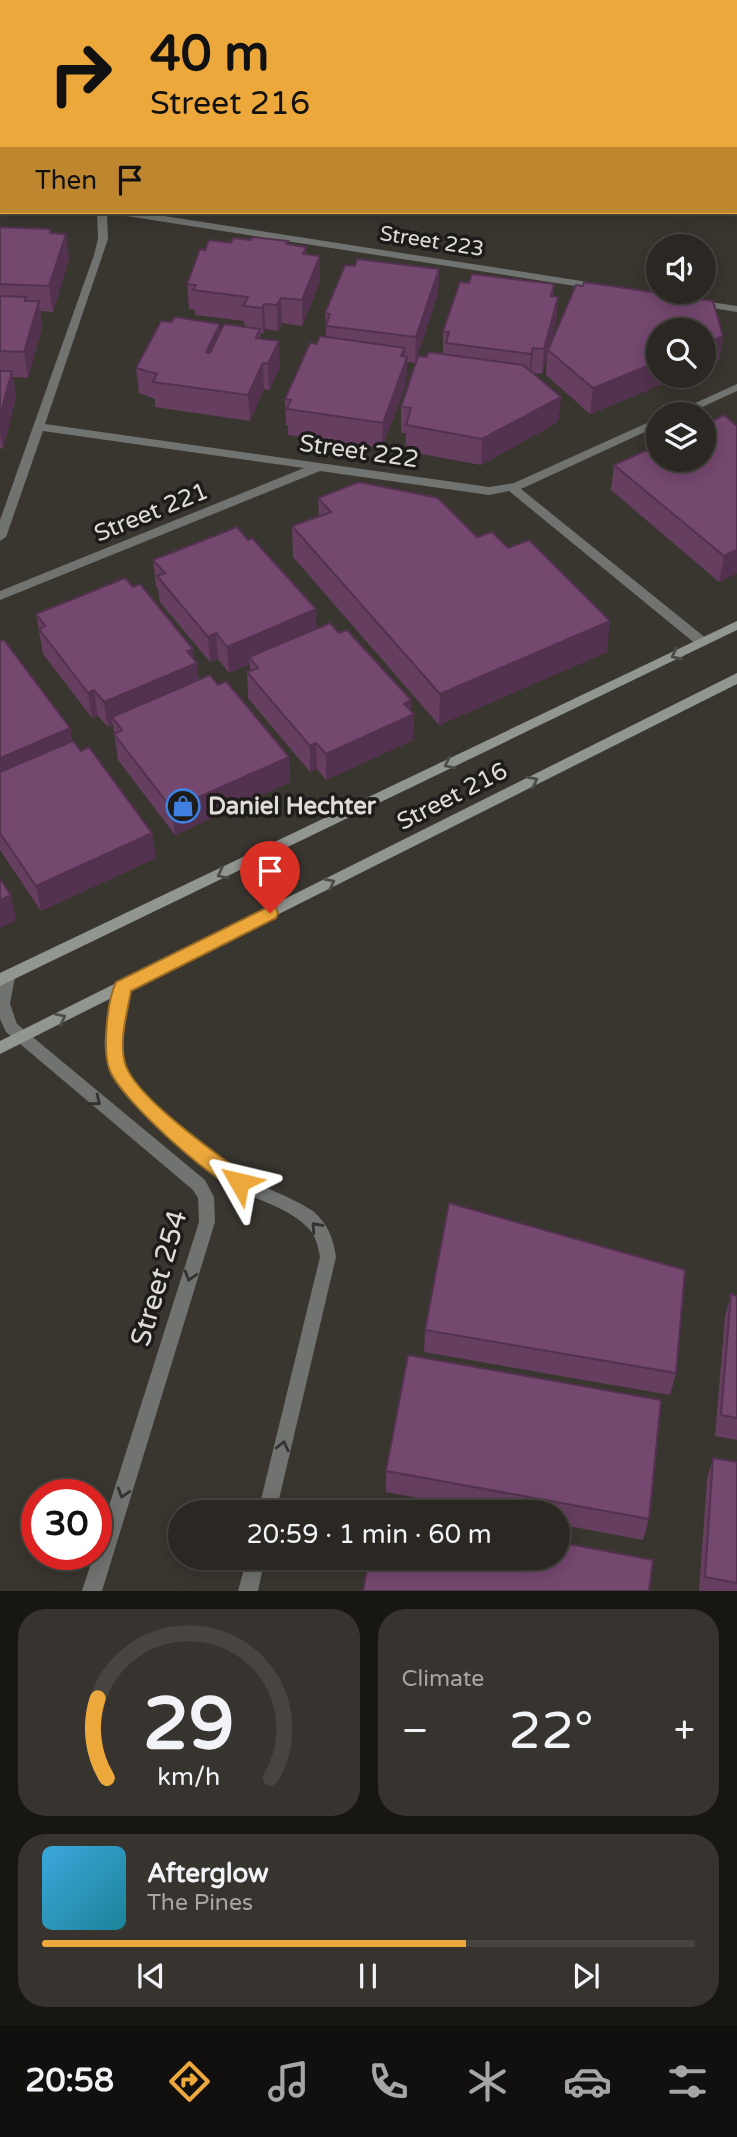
<!DOCTYPE html>
<html lang="en">
<head>
<meta charset="utf-8">
<style>
  :root { --surface:#2b2823; --page:#373430; --text:#f1f3f6; --muted:#a6a6a6; --line:#474441; --accent:#eda83b }
  body { margin:0; font-family:"Varela Round",sans-serif; background:var(--page); color:var(--text); height:100vh; display:flex; flex-direction:column; font-size:26px; white-space:nowrap }
  * { box-sizing:border-box; margin:0 }
  p { font-size:23px; color:var(--muted) }
  .icon { flex:none; width:38px; height:38px; fill:none; stroke:currentColor; stroke-width:2; stroke-linecap:round; stroke-linejoin:round }
  .map { position:relative; height:1591px; overflow:hidden }
  .sheet { display:flex; flex-direction:column; gap:18px; padding:18px; background:#181613; flex:1 }
  .sheet>* { flex:none }
  .banner { position:absolute; left:0px; top:0px; width:738px; height:214px; box-shadow:0 4px 18px #0003,0 0 0 2px var(--line); background:#eda83b; color:#111; overflow:hidden }
  .fabs { position:absolute; left:646px; top:234px; display:grid; gap:14px }
  .fabs a { display:grid; place-items:center; width:70px; height:70px; border-radius:50%; background:var(--surface); box-shadow:0 4px 18px #0003,0 0 0 2px var(--line); font-size:35px }
  .speed { position:absolute; left:21px; top:1479px; display:flex; gap:14px; font-size:35px; font-weight:700; text-align:center }
  .speed>* { display:grid; place-content:center; width:91px; height:91px; border-radius:50%; background:var(--surface); box-shadow:0 4px 18px #0003,0 0 0 2px var(--line); line-height:1 }
  .speed .limit { border:10px solid #d22; background:#fff; color:#111 }
  .pin { position:absolute; display:grid; place-items:center; width:60px; height:60px; color:#fff; margin:-72px -30px; border-radius:50% 50% 50% 0; rotate:-45deg; box-shadow:0 0 7px #0007 }
  .pin .icon { rotate:45deg }
  .me { position:absolute; width:77px; margin:-38px; rotate:307deg; stroke-linejoin:round; filter:drop-shadow(0 0 5px #0008) }
  .turn { display:flex; align-items:center; gap:24px; height:147px; padding:0 35px; font-size:32px }
  .turn .icon { width:91px; height:91px; stroke-width:2.5 }
  .turn b { display:block; font-size:49px; line-height:60px }
  .then { display:flex; align-items:center; height:66px; padding:0 35px; background:#0003; gap:14px; font-size:26px }
  .big { font-size:52px; font-weight:600; line-height:1.1 }
  .sheet .widget { flex:1; display:flex; flex-direction:column; justify-content:center; gap:10px; min-width:0; padding:0 24px; border-radius:28px; background:var(--page) }
  .sheet .dial { align-items:center; gap:0 }
  .dial svg { height:182px; overflow:visible; fill:none; stroke:var(--line); stroke-width:7; stroke-linecap:round; text-anchor:middle }
  .dial text { fill:var(--text); stroke:none }
  .song { display:flex; align-items:center; gap:21px }
  .cover { width:84px; height:84px; border-radius:10px; background:linear-gradient(135deg,hsl(200 70% 55%),hsl(190 70% 35%)) }
  .played { height:7px; border-radius:4px; background:linear-gradient(90deg,var(--accent) 65%,var(--line) 65%) }
  .keys { display:flex; justify-content:space-around; direction:ltr }
  .heat { display:flex; justify-content:space-between; align-items:center; font-size:38px; direction:ltr }
  .sheet .tiles { flex:1; display:grid; gap:18px; grid-template-columns:1fr 1fr }
  .widget:last-child { grid-column:span 2 }
  .trip { position:absolute; left:168px; top:1500px; width:402px; height:70px; border-radius:35px; background:var(--surface); box-shadow:0 4px 18px #0003,0 0 0 2px var(--line); font-weight:600; line-height:70px; text-align:center }
  .menu { display:flex; height:112px; justify-content:space-around; align-items:center; background:#11100e; color:var(--muted) }
  .menu .icon { width:49px; height:49px }
  .menu .on { color:var(--accent) }
  .menu b { font-size:32px; color:var(--text) }
  .map>svg:first-child { display:block }
  .lines { fill:none; stroke-linecap:round; stroke-linejoin:round }
  .service { fill:#717370; fill-rule:evenodd }
  .minor { fill:#717370; fill-rule:evenodd }
  .secondary { fill:#929691; fill-rule:evenodd }
  .wall { fill:#653e60 }
  .shaded-wall { fill:#52324e }
  .building { fill:#754870; stroke:#52324e; stroke-width:2 }
  .oneway { stroke:#4c4d4a }
  .oneway2 { stroke:#333230 }
  .route { fill:#eda83b; stroke:#9a6d26; stroke-width:2 }
  .labels { text-anchor:middle; stroke-width:7; stroke-linejoin:round; paint-order:stroke }
  .far-street-label { font-size:21px; fill:#e0ddd9; stroke:#1e1c1a }
  .street-label { font-size:24px; fill:#e0ddd9; stroke:#1e1c1a }
  .poi-label { font-size:24px; font-weight:bold; fill:#e0ddd9; stroke:#1e1c1a; text-anchor:start }
  .near-street-label { font-size:28px; fill:#e0ddd9; stroke:#1e1c1a }
</style>
</head>
<body>
<div class="map">
<svg width="737" height="1591" viewBox="0 0 737 1591">
  <rect width="100%" height="100%" fill="#39352f"/>
  <g class="lines">
    <g class="service">
      <polygon points="139,0 161,0 162,2 140,2"/>
      <polygon points="335,0 344,0 334,2"/>
    </g>
    <g class="minor">
      <polygon points="97,212 107,212 108,239 45,424 489,487 514,483 658,418 658,426 521,489 707,639 709,642 707,645 697,645 509,491 489,495 320,471 0,600 0,591 304,468 43,431 6,537 0,541 0,520 94,255 98,239"/>
      <polygon points="115,212 138,212 601,284 606,287 601,290 120,215"/>
      <polygon points="697,300 737,306 737,312 693,305 692,303"/>
      <polygon points="737,384 737,391 685,415 669,415"/>
      <polygon points="7,971 12,973 15,977 10,1004 17,1024 205,1180 214,1197 215,1222 102,1591 82,1591 94,1554 96,1554 96,1547 199,1222 198,1198 193,1190 6,1032 0,1019 0,976"/>
      <path d="M123,981L128,983L131,987C126,1008 116,1034 122,1056C131,1095 212,1157 246,1177C268,1190 292,1197 313,1211C328,1224 333,1238 336,1257L276,1512H258L320,1257C318,1246 316,1236 308,1228C291,1210 265,1203 243,1192C202,1171 117,1102 106,1055C101,1034 111,1008 115,987L118,983Z"/>
      <polygon points="247,1558 265,1558 258,1591 238,1591"/>
    </g>
    <g class="secondary">
      <polygon points="737,621 737,630 0,986 0,973"/>
      <polygon points="737,673 737,684 0,1054 0,1041"/>
    </g>
  </g>
  <g class="wall">
    <polygon points="0,227 66,234 69,259 53,312 40,311 42,327 28,378 13,377 16,397 3,449 0,448"/>
    <polygon points="231,243 288,244 306,247 306,254 320,256 320,281 302,326 282,323 278,331 265,329 263,334 260,333 260,338 280,367 269,390 264,389 250,421 155,407 155,399 139,393 136,368 221,331 245,327 244,321 195,315 195,310 189,309 187,284 205,250"/>
    <polygon points="355,266 439,269 438,294 415,363 407,362 406,383 382,448 288,435 288,425 286,425 285,399 317,344 326,337 325,313"/>
    <polygon points="472,274 554,284 553,297 558,297 556,322 550,344 576,285 583,286 584,282 713,301 723,336 719,361 704,368 704,331 658,331 658,376 682,376 590,414 546,375 547,354 542,374 533,373 561,397 558,422 481,465 405,451 406,433 401,433 401,407 418,356 427,357 428,352 443,354 443,331 460,282 469,283"/>
    <polygon points="737,426 737,573 719,582 611,490 614,465"/>
    <polygon points="318,498 477,537 607,652 439,725 293,557 292,526 319,516"/>
    <polygon points="153,560 317,628 339,633 411,700 411,712 414,714 413,740 326,780 317,769 310,772 248,698 247,672 250,671 250,664 229,673 218,659 210,662 160,602 158,589 156,586"/>
    <polygon points="36,614 194,659 199,680 218,685 289,757 290,782 175,835 118,760 113,725 108,727 98,716 92,718 43,654"/>
    <polygon points="0,641 70,728 72,741 156,858 41,911 0,850"/>
    <polygon points="731,1294 737,1296 737,1440 715,1436 725,1316"/>
    <polygon points="425,1330 676,1373 670,1395 424,1352"/>
    <polygon points="713,1458 737,1462 737,1591 699,1591 707,1479"/>
    <polygon points="386,1471 649,1519 643,1540 558,1524 558,1512 495,1512 386,1492"/>
  </g>
  <g class="shaded-wall">
    <polygon points="66,234 69,259 53,312 49,286"/>
    <polygon points="320,256 320,281 302,326 302,300"/>
    <polygon points="439,269 438,294 415,363 416,337"/>
    <polygon points="558,297 556,322 542,374 544,349"/>
    <polygon points="281,298 282,323 278,331 277,305"/>
    <polygon points="39,301 42,327 28,378 24,352"/>
    <polygon points="264,304 265,329 263,334 262,308"/>
    <polygon points="220,324 222,349 208,378 206,352"/>
    <polygon points="723,336 719,361 704,368 704,344"/>
    <polygon points="279,341 280,367 269,390 268,364"/>
    <polygon points="405,348 404,364 407,357 406,383 382,448 383,423 401,356"/>
    <polygon points="533,348 531,373 529,379 531,354"/>
    <polygon points="658,362 658,376 682,376 590,414 593,388"/>
    <polygon points="263,363 264,389 250,421 248,395"/>
    <polygon points="12,371 16,397 3,449 0,433 0,416"/>
    <polygon points="561,397 558,422 481,465 482,439"/>
    <polygon points="737,550 737,573 719,582 724,556"/>
    <polygon points="316,609 317,635 249,657 250,664 229,673 227,647"/>
    <polygon points="610,621 607,652 439,725 440,694"/>
    <polygon points="216,633 218,659 210,662 208,637"/>
    <polygon points="193,649 194,664 197,663 199,688 112,717 113,725 108,727 104,702 187,651"/>
    <polygon points="94,690 98,716 92,718 88,693"/>
    <polygon points="411,700 411,715 414,714 413,740 326,780 326,754"/>
    <polygon points="70,728 74,754 0,786 0,758"/>
    <polygon points="316,743 317,769 310,772 310,746"/>
    <polygon points="289,757 290,782 175,835 172,809"/>
    <polygon points="152,833 156,858 41,911 36,886"/>
    <polygon points="11,895 16,921 0,928 0,900"/>
  </g>
  <g class="building">
    <polygon points="0,227 51,229 50,233 66,234 49,286 0,284"/>
    <polygon points="252,237 288,241 286,244 306,247 303,254 320,256 302,300 281,298 277,305 264,304 262,308 243,306 248,297 193,290 196,285 187,284 200,249 205,250 209,240 231,243 233,238 251,240"/>
    <polygon points="357,259 439,269 416,337 326,326 330,314 325,313 345,265 355,266"/>
    <polygon points="472,274 554,284 551,296 558,297 544,349 533,348 531,354 446,343 449,332 443,331 460,282 469,283"/>
    <polygon points="584,282 713,301 723,336 704,344 704,331 658,331 658,362 593,388 548,350 576,285 583,286"/>
    <polygon points="0,296 26,297 25,301 39,301 24,352 0,351"/>
    <polygon points="175,317 220,324 206,352 210,353 224,324 260,329 256,338 279,341 268,364 263,363 248,395 153,382 157,374 136,368 161,321 172,322"/>
    <polygon points="320,336 405,348 401,356 407,357 383,423 287,409 291,400 285,399 310,343 317,344"/>
    <polygon points="428,352 523,365 561,397 482,439 406,425 411,408 401,407 418,356 427,357"/>
    <polygon points="0,371 12,371 0,416"/>
    <polygon points="724,415 737,426 737,550 724,556 614,465 658,445 658,460 704,460 704,425"/>
    <polygon points="359,482 438,498 477,537 492,532 508,548 529,540 610,621 440,694 292,526 331,512 318,498"/>
    <polygon points="237,527 248,540 252,538 316,609 227,647 216,633 208,637 157,576 165,573 153,560"/>
    <polygon points="125,578 133,587 140,584 193,649 187,651 197,663 104,702 94,690 88,693 39,629 45,626 36,614"/>
    <polygon points="330,623 339,633 347,630 411,700 404,704 414,714 326,754 316,743 310,746 247,672 258,668 249,657"/>
    <polygon points="4,640 70,728 0,758 0,641"/>
    <polygon points="210,675 218,685 226,681 289,757 172,809 114,734 122,730 112,717"/>
    <polygon points="73,741 81,751 89,747 152,833 36,886 0,833 0,772"/>
    <polygon points="0,879 11,895 0,900"/>
    <polygon points="449,1203 685,1270 676,1373 425,1330"/>
    <polygon points="731,1294 737,1296 737,1418 721,1415"/>
    <polygon points="408,1355 661,1400 649,1519 386,1471"/>
    <polygon points="713,1458 737,1462 737,1583 705,1577"/>
    <polygon points="379,1509 395,1512 378,1512"/>
    <polygon points="558,1542 653,1560 649,1591 363,1591 369,1558 558,1558"/>
  </g>
  <defs><path id="oneway-chevron" d="M-2-3.5L2.5 0L-2 3.5" fill="none" stroke-width="1.6" stroke-linecap="round" stroke-linejoin="round" transform="scale(1.75)"/></defs>
  <g class="oneway">
    <use href="#oneway-chevron" transform="translate(676 655) rotate(154)"/>
    <use href="#oneway-chevron" transform="translate(449 764) rotate(154)"/>
    <use href="#oneway-chevron" transform="translate(533 781) rotate(-27)"/>
    <use href="#oneway-chevron" transform="translate(222 874) rotate(154)"/>
    <use href="#oneway-chevron" transform="translate(330 883) rotate(-27)"/>
    <use href="#oneway-chevron" transform="translate(61 1018) rotate(-27)"/>
  </g>
  <g class="oneway2">
    <use href="#oneway-chevron" transform="translate(96 1101) rotate(39)"/>
    <use href="#oneway-chevron" transform="translate(316 1227) rotate(-132)"/>
    <use href="#oneway-chevron" transform="translate(190 1276) rotate(107)"/>
    <use href="#oneway-chevron" transform="translate(283 1446) rotate(-77)"/>
    <use href="#oneway-chevron" transform="translate(123 1493) rotate(107)"/>
  </g>
  <path class="route" d="M270,906L276,908L278,913L276,918L131,991C127,1014 118,1043 126,1066C139,1100 216,1153 246,1176L248,1182L246,1188L239,1190C209,1179 123,1101 110,1071C102,1052 107,1001 116,982Z"/>
  <defs>
    <symbol id="shop-ring" viewBox="-11 -11 22 22"><circle r="9.5" fill="#1e1c1a" stroke="#3f7fe0" stroke-width="1.5"/><path d="M-5-2.5h2.3a2.7 3.5 0 0 1 5.4 0H5L5.5 6h-11ZM-1.5-2.5h3a1.5 2.3 0 0 0-3 0Z" fill="#3f7fe0"/></symbol>
  </defs>
  <g fill-rule="evenodd">
    <use href="#shop-ring" x="164" y="787" width="38" height="38"/>
  </g>
  <g class="labels">
    <g class="far-street-label">
      <text transform="translate(432 241) rotate(9)" y="7">Street 223</text>
    </g>
    <g class="street-label">
      <text transform="translate(359 451) rotate(8)" y="8">Street 222</text>
      <text transform="translate(151 512) rotate(-22)" y="8">Street 221</text>
      <text transform="translate(452 796) rotate(-27)" y="8">Street 216</text>
    </g>
    <g class="poi-label">
      <text x="208" y="814">Daniel Hechter</text>
    </g>
    <g class="near-street-label">
      <text transform="translate(158 1278) rotate(-74)" y="10">Street 254</text>
    </g>
  </g>
</svg>
<div class="fabs">
<a><svg class="icon" aria-label="sound" viewBox="0 0 24 24"><path d="M4 9h4l5-4v14l-5-4H4zM17 9q2 3 0 6"/></svg></a>
<a><svg class="icon" aria-label="search" viewBox="0 0 24 24"><circle cx="10" cy="10" r="6"/><path d="M15 15l6 6"/></svg></a>
<a><svg class="icon" aria-label="layers" viewBox="0 0 24 24"><path d="M12 4l9 5-9 5-9-5zM3 14l9 5 9-5"/></svg></a>
</div>
<div class="speed"><div class="limit">30</div></div>
<div class="pin" style="left:270px;top:913px;background:#d93025"><svg class="icon" aria-label="arrive" viewBox="0 0 24 24"><path d="M6 21V4h12l-3 4 3 4H6"/></svg></div>
<svg class="me" style="left:239px;top:1182px" viewBox="-20 -20 40 40"><path d="M0-17L14 15 0 8-14 15z" fill="#eda83b" stroke="#fff" stroke-width="4"/></svg>
<div class="trip">20:59 · 1 min · 60 m</div>
<div class="banner">
<div class="turn"><svg class="icon" aria-label="right" viewBox="0 0 24 24"><path d="M7 20v-9h11M14 6l5 5-5 5"/></svg><div><b>40 m</b>Street 216</div></div>
<div class="then">Then<svg class="icon" aria-label="arrive" viewBox="0 0 24 24"><path d="M6 21V4h12l-3 4 3 4H6"/></svg></div>
</div>
</div>
<section class="sheet">
<div class="tiles">
<div class="widget dial"><svg viewBox="0 0 100 80">
<path d="M14 69A42 42 0 1 1 86 69"/>
<path d="M14 69A42 42 0 0 1 10 34" stroke="#eda83b"/>
<text x="50" y="56" font-size="32" font-weight="700">29</text>
<text x="50" y="72" font-size="11">km/h</text>
</svg></div>
<div class="widget"><p>Climate</p>
<div class="heat"><a>−</a><b class="big">22°</b><a>+</a></div>
</div>
<div class="widget">
<div class="song"><i class="cover"></i><div><b>Afterglow</b><p>The Pines</p></div></div>
<div class="played"></div>
<div class="keys"><svg class="icon" aria-label="previous" viewBox="0 0 24 24"><path d="M18 5L8 12l10 7zM5 5v14"/></svg><svg class="icon" aria-label="pause" viewBox="0 0 24 24"><path d="M8 5v14M16 5v14"/></svg><svg class="icon" aria-label="next" viewBox="0 0 24 24"><path d="M6 5l10 7-10 7zM19 5v14"/></svg></div>
</div>
</div>
</section>
<nav class="menu">
<b>20:58</b>
<svg class="icon on" aria-label="directions" viewBox="0 0 24 24"><path d="M12 3l9 9-9 9-9-9zM9 14v-3h6M13 9l2 2-2 2"/></svg>
<svg class="icon" aria-label="music" viewBox="0 0 24 24"><path d="M9 18V5l10-2v13"/><circle cx="6" cy="18" r="3"/><circle cx="16" cy="16" r="3"/></svg>
<svg class="icon" aria-label="phone" viewBox="0 0 24 24"><path d="M5 4h4l2 5-3 2q2 4 5 5l2-3 5 2v4C11 20 4 13 5 4z"/></svg>
<svg class="icon" aria-label="climate" viewBox="0 0 24 24"><path d="M12 3v18M4 7l16 10M4 17L20 7"/></svg>
<svg class="icon" aria-label="car" viewBox="0 0 24 24"><path d="M5 17H2v-5l4-1 3-4h7l3 4 3 1v5h-3M9 17h6M6 11h13"/><circle cx="7" cy="17" r="2"/><circle cx="17" cy="17" r="2"/></svg>
<svg class="icon" aria-label="filters" viewBox="0 0 24 24"><path d="M4 7h16M4 17h16"/><circle cx="9" cy="7" r="2"/><circle cx="15" cy="17" r="2"/></svg>
</nav>
</body>
</html>
